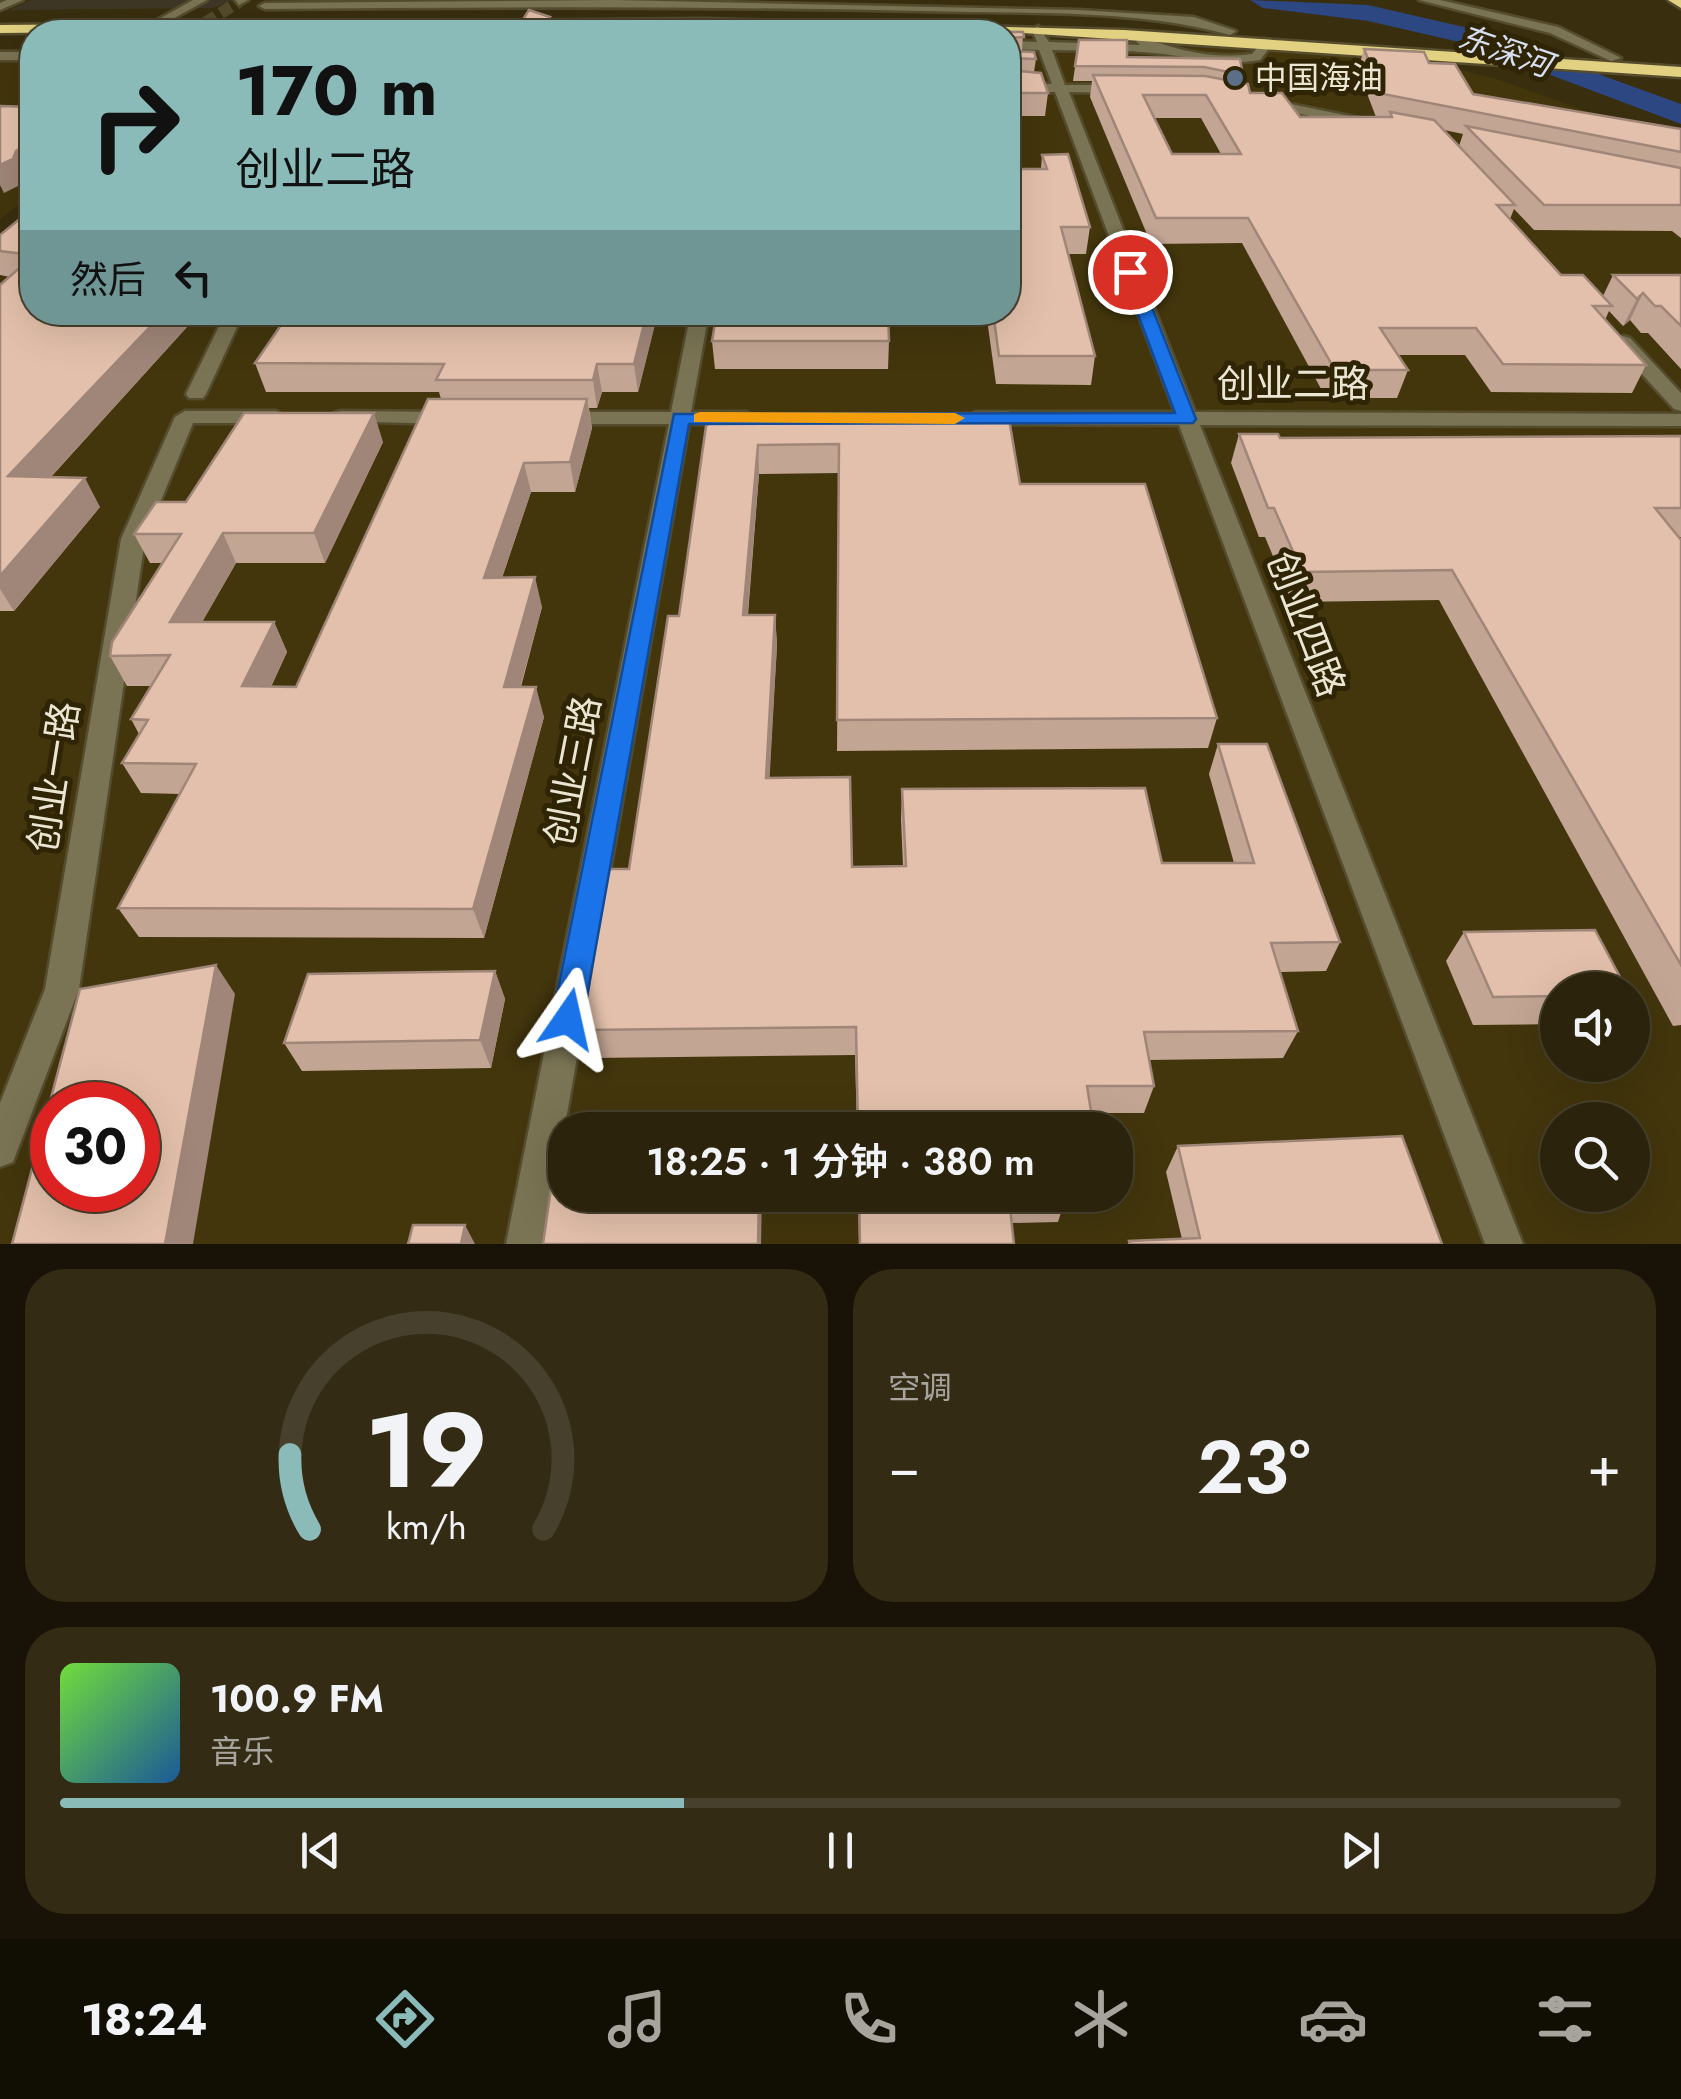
<!DOCTYPE html>
<html lang="zh">
<head>
<meta charset="utf-8">
<style>
  :root { --surface:#2b230b; --page:#332b14; --text:#f1f3f6; --muted:#a6a49d; --line:#47402c; --accent:#8bbbb9 }
  body { margin:0; font-family:Jost,"Noto Sans SC",sans-serif; background:var(--page); color:var(--text); height:100vh; display:flex; flex-direction:column; font-size:38px; white-space:nowrap }
  * { box-sizing:border-box; margin:0 }
  p { font-size:32px; color:var(--muted) }
  .icon { flex:none; width:55px; height:55px; fill:none; stroke:currentColor; stroke-width:2; stroke-linecap:round; stroke-linejoin:round }
  .map { position:relative; height:1244px; overflow:hidden }
  .side { display:flex; flex-direction:column; gap:25px; padding:25px; background:#181306; flex:1 }
  .side>* { flex:none }
  .banner { position:absolute; left:20px; top:20px; width:1000px; height:305px; border-radius:40px; box-shadow:0 10px 40px #0002,0 0 0 2px var(--line); background:#8bbbb9; color:#111; overflow:hidden }
  .controls { position:absolute; left:1540px; top:972px; display:grid; gap:20px }
  .controls a { display:grid; place-items:center; width:110px; height:110px; border-radius:50%; background:var(--surface); box-shadow:0 10px 40px #0002,0 0 0 2px var(--line); font-size:50px }
  .speed { position:absolute; left:30px; top:1082px; display:flex; gap:20px; font-size:50px; font-weight:700; text-align:center }
  .speed>* { display:grid; place-content:center; width:130px; height:130px; border-radius:50%; background:var(--surface); box-shadow:0 10px 40px #0002,0 0 0 2px var(--line); line-height:1 }
  .speed .limit { border:15px solid #d22; background:#fff; color:#111 }
  .pin { position:absolute; display:grid; place-items:center; width:85px; height:85px; color:#fff; margin:-42px; border:5px solid #fff; border-radius:50%; box-shadow:0 2px 10px #0007 }
  .me { position:absolute; width:110px; margin:-55px; rotate:11deg; stroke-linejoin:round; filter:drop-shadow(0 0 8px #0008) }
  .turn { display:flex; align-items:center; gap:35px; height:210px; padding:0 50px; font-size:45px }
  .turn .icon { width:130px; height:130px; stroke-width:2.5 }
  .turn b { display:block; font-size:70px; line-height:85px }
  .then { display:flex; align-items:center; height:95px; padding:0 50px; background:#0003; gap:20px; font-size:38px }
  .big { font-size:75px; font-weight:600; line-height:1.1 }
  .side .tile { flex:1; display:flex; flex-direction:column; justify-content:center; gap:15px; min-width:0; padding:0 35px; border-radius:40px; background:var(--page) }
  .side .dial { align-items:center; gap:0 }
  .dial svg { height:260px; overflow:visible; fill:none; stroke:var(--line); stroke-width:7; stroke-linecap:round; text-anchor:middle }
  .dial text { fill:var(--text); stroke:none }
  .song { display:flex; align-items:center; gap:30px }
  .cover { width:120px; height:120px; border-radius:15px; background:linear-gradient(135deg,hsl(100 70% 55%),hsl(210 70% 35%)) }
  .played { height:10px; border-radius:5px; background:linear-gradient(90deg,var(--accent) 40%,var(--line) 40%) }
  .keys { display:flex; justify-content:space-around; direction:ltr }
  .heat { display:flex; justify-content:space-between; align-items:center; font-size:55px; direction:ltr }
  .side .tiles { flex:1; display:grid; gap:25px; grid-template-columns:1fr 1fr }
  .tile:last-child { grid-column:span 2 }
  .trip { position:absolute; left:548px; top:1112px; width:585px; height:100px; border-radius:40px; background:var(--surface); box-shadow:0 10px 40px #0002,0 0 0 2px var(--line); font-weight:600; line-height:100px; text-align:center }
  .dock { display:flex; height:160px; justify-content:space-around; align-items:center; background:#110e04; color:var(--muted) }
  .dock .icon { width:70px; height:70px }
  .dock .current { color:var(--accent) }
  .dock b { font-size:45px; color:var(--text) }
  .map>svg:first-child { display:block }
  .commercial { fill:#3f3726 }
  .built { fill:#43360d; fill-rule:evenodd }
  .lines { fill:none; stroke-linecap:round; stroke-linejoin:round }
  .river { fill:#2d4782; fill-rule:evenodd }
  .minor-tunnel { stroke:#544a2c; stroke-width:12; stroke-dasharray:12 6; stroke-linecap:butt }
  .minor-casing { stroke:#554c2e; stroke-width:5 }
  .highway-casing { stroke:#554c2e; stroke-width:5 }
  .minor { fill:#7a7454; fill-rule:evenodd }
  .highway { fill:#e1d180; fill-rule:evenodd }
  .wall { fill:#c3a593; fill-rule:evenodd }
  .shaded-wall { fill:#9f8678 }
  .building { fill:#e3c0ab; stroke:#9f8678; stroke-width:2.5; fill-rule:evenodd }
  .route { fill:#1a73e8; stroke:#114b97; stroke-width:2.5 }
  .slow { fill:#f59e0b }
  .service-dot { fill:#5c6f8a; stroke:#2f2505; stroke-width:4 }
  .labels { text-anchor:middle; stroke-width:10; stroke-linejoin:round; paint-order:stroke }
  .far-water-label { font-size:32px; font-style:italic; fill:#d6dff1; stroke:#2f2505 }
  .far-poi-label { font-size:32px; fill:#ebe5d3; stroke:#2f2505; text-anchor:start }
  .street-label { font-size:38px; fill:#ebe5d3; stroke:#2f2505 }
</style>
</head>
<body>
<div class="map">
<svg width="1681" height="1244" viewBox="0 0 1681 1244">
  <rect width="100%" height="100%" fill="#392f0f"/>
  <polygon class="commercial" points="32,0 235,0 212,8 10,10"/>
  <g class="built">
    <path d="M1008,37L1424,60L1503,81L1681,146V1244H0V257L32,312H1008ZM1558,990H1632V1065H1558ZM52,1105H138V1190H52ZM1558,1120H1632V1195H1558ZM565,1130H1115V1195H565Z"/>
    <polygon points="32,48 32,194 0,219 0,49"/>
  </g>
  <g class="lines">
    <polygon class="river" points="1250,0 1368,5 1477,30 1681,104 1681,124 1468,44 1368,21 1263,8"/>
    <polyline class="minor-tunnel" points="190,32 239,2"/>
    <defs>
      <g id="minor">
        <polygon points="7,0 23,0 0,10 0,3"/>
        <polygon points="193,0 207,0 169,21 159,19"/>
        <polygon points="235,0 248,0 239,5"/>
        <path d="M614,0L1078,10L1194,17L1236,31L1230,35C1135,8 1019,14 920,11C702,6 483,7 265,9L259,6L265,3Z"/>
        <polygon points="1419,0 1440,0 1558,27 1621,58 1611,61 1550,33"/>
        <path d="M1038,26L1049,42L1140,45L1136,41L1142,37C1180,51 1211,59 1252,54L1264,39L1274,42L1260,60C1222,67 1190,56 1153,53C1120,49 1085,51 1052,50L1065,85H1122L1129,89L1122,93L1069,92L1195,412L1681,414V426L1200,425L1523,1244H1485L1179,425L976,424L966,418L976,412H1175L1055,92H1008V84H1052L1039,50L1008,49V41L1037,42L1032,30Z"/>
        <rect x="0" y="52" width="32" height="8"/>
        <polygon points="1261,98 1369,120 1376,124 1369,128 1256,105 1254,102"/>
        <polygon points="226,312 244,312 206,394 203,398 189,398 186,394"/>
        <polygon points="691,312 709,312 691,412 746,412 756,418 746,424 689,424 544,1244 506,1244 669,424 556,424 546,418 556,412 671,412"/>
        <polygon points="1623,336 1630,338 1681,393 1681,411 1674,409 1616,346 1614,342"/>
        <polygon points="185,411 276,411 286,417 276,423 193,423 145,539 79,989 13,1162 0,1167 0,1103 45,989 121,539 175,417"/>
        <polygon points="341,411 451,412 461,418 451,424 334,421 334,413"/>
      </g>
      <g id="highway">
        <polygon points="1668,0 1681,0 1681,8"/>
        <polygon points="704,19 1124,30 1681,67 1681,77 1008,32 587,27 0,33 0,25"/>
      </g>
    </defs>
    <use href="#minor" class="minor-casing"/>
    <use href="#highway" class="highway-casing"/>
    <use href="#minor" class="minor"/>
    <use href="#highway" class="highway"/>
  </g>
  <g class="wall">
    <polygon points="529,10 550,17 550,22 1023,32 1022,52 1034,52 1036,59 1034,72 1041,73 1048,93 1045,116 1008,116 1008,32 515,32"/>
    <path d="M1079,40L1127,57L1240,59L1243,75L1241,83L1250,93L1300,117H1376L1358,70L1364,49L1429,63L1473,94L1681,129V238L1672,231L1534,230L1514,209L1510,219L1561,275L1603,296L1613,275H1681V369L1648,333H1641L1630,320L1623,326L1609,311L1605,320L1646,365L1632,393L1491,392L1465,355H1398L1408,370L1397,398H1326L1242,243L1151,244L1090,97L1092,81H1073ZM1154,118H1201L1221,154H1172ZM1444,130L1463,134L1459,146Z"/>
    <polygon points="1042,155 1090,227 1086,254 1068,254 1095,356 1091,385 996,384 986,312 1008,312 1041,169"/>
    <polygon points="32,209 32,312 187,327 51,477 100,507 14,611 0,611 0,285 10,277 0,275 0,235"/>
    <polygon points="290,312 655,312 656,320 638,392 602,392 597,408 589,408 592,428 575,492 531,492 502,578 542,607 521,687 544,717 484,938 139,937 118,908 180,794 141,793 122,763 139,734 131,719 151,686 127,686 110,656 162,563 150,563 134,534 186,502 383,442 325,563 236,563 202,622 274,622 287,652 271,687 296,687 441,399 439,392 266,392 255,363"/>
    <polygon points="712,341 889,341 888,369 715,369"/>
    <polygon points="726,414 1020,484 1217,718 1208,748 837,751 839,473 759,474 748,615 775,615 777,645 769,778 852,867 903,866 901,819 902,789 1162,863 1234,863 1209,774 1218,744 1340,942 1326,971 1280,972 1298,1031 1283,1058 1149,1060 1154,1086 1144,1113 1092,1113 1094,1130 857,1130 855,1055 590,1058 582,1030 629,869 679,616"/>
    <polygon points="1239,434 1280,438 1681,436 1681,537 1679,537 1681,540 1681,1025 1673,1026 1439,600 1292,602 1265,537 1259,537 1231,463"/>
    <polygon points="1464,932 1558,990 1558,1024 1473,1025 1446,961"/>
    <polygon points="495,971 505,999 491,1068 302,1071 284,1043"/>
    <polygon points="1178,1146 1442,1244 1128,1244 1129,1241 1182,1239 1166,1172"/>
    <polygon points="858,1195 1066,1195 1066,1197 1058,1222 1012,1223 1014,1244 859,1244"/>
  </g>
  <g class="shaded-wall">
    <polygon points="32,140 32,171 27,175 24,183 4,193 0,185 0,165 16,151"/>
    <polygon points="1643,293 1630,320 1623,326 1637,299"/>
    <polygon points="164,312 181,312 187,327 25,505 8,476"/>
    <polygon points="647,312 655,312 656,320 638,392 634,364"/>
    <polygon points="597,364 602,392 597,408 593,380"/>
    <polygon points="587,399 592,428 575,492 570,462"/>
    <polygon points="374,413 383,442 325,563 314,533"/>
    <polygon points="758,445 759,474 745,645 743,615"/>
    <polygon points="524,463 531,492 492,607 484,578"/>
    <polygon points="85,478 100,507 14,611 0,589 0,576"/>
    <polygon points="223,533 236,563 185,652 170,622"/>
    <polygon points="535,577 542,607 512,717 504,687"/>
    <polygon points="775,615 777,645 768,808 766,778"/>
    <polygon points="274,622 287,652 256,717 242,686"/>
    <polygon points="536,687 544,717 484,938 473,909"/>
    <polygon points="216,965 235,994 193,1244 165,1244"/>
    <polygon points="495,971 505,999 491,1068 480,1040"/>
    <polygon points="759,1195 762,1195 761,1244 758,1244"/>
    <polygon points="465,1225 475,1244 461,1244"/>
  </g>
  <g class="building">
    <polygon points="529,10 550,17 547,21 1023,32 1024,37 1008,38 1008,32 515,32"/>
    <polygon points="371,28 430,29 427,32 366,32"/>
    <polygon points="1079,40 1127,40 1127,57 1240,59 1243,75 1204,67 1075,66"/>
    <polygon points="1364,49 1424,52 1429,63 1455,64 1473,94 1681,129 1681,152 1383,94"/>
    <polygon points="1008,51 1034,52 1036,59 1010,58 1008,66"/>
    <polygon points="1008,70 1041,73 1048,93 1008,93"/>
    <path d="M1093,75L1205,76L1248,84L1250,93H1282L1300,117H1392L1390,112L1434,120L1515,205H1497L1561,275H1583L1612,306H1593L1646,365L1503,364L1476,328H1380L1408,370H1335L1248,218H1156ZM1143,95H1206L1241,154H1172Z"/>
    <polygon points="0,106 32,107 32,140 16,151 13,159 0,165"/>
    <polygon points="1466,126 1681,168 1681,205 1544,205"/>
    <polygon points="1068,154 1090,227 1061,227 1095,356 999,356 993,312 1008,312 1008,169 1047,169 1042,155"/>
    <polygon points="32,209 32,255 0,251 0,235"/>
    <polygon points="32,257 32,312 164,312 8,476 85,478 0,576 0,285"/>
    <polygon points="1613,275 1681,275 1681,326 1661,306 1655,306 1643,293 1637,299"/>
    <polygon points="290,312 647,312 634,364 597,364 593,380 436,380 444,364 255,363"/>
    <polygon points="717,312 888,312 889,341 712,341"/>
    <polygon points="428,399 587,399 570,462 524,463 484,578 535,577 504,687 536,687 473,909 118,908 196,764 122,763 148,720 131,719 170,655 110,656 112,642 181,534 134,534 156,502 186,502 244,413 374,413 314,533 223,533 170,622 274,622 242,686 296,687"/>
    <polygon points="1008,413 1020,484 1145,484 1217,718 837,720 839,444 758,445 743,615 775,615 766,778 850,777 852,867 906,866 902,789 1145,788 1162,863 1254,863 1218,744 1267,744 1340,942 1271,943 1298,1031 1144,1032 1154,1086 1087,1086 1094,1130 858,1130 856,1027 582,1030 608,869 629,869 668,616 679,616 706,426 714,418 726,414"/>
    <polygon points="1239,434 1278,434 1280,438 1681,436 1681,508 1655,508 1681,540 1681,965 1452,570 1302,572 1274,508 1268,508"/>
    <polygon points="1595,930 1627,990 1558,990 1558,996 1493,997 1464,932"/>
    <path d="M216,965L165,1244H12L80,989ZM52,1105H138V1190H52Z"/>
    <polygon points="495,971 480,1040 284,1043 308,974"/>
    <polygon points="1402,1136 1442,1244 1130,1244 1129,1241 1200,1238 1178,1146"/>
    <polygon points="565,1163 565,1195 759,1195 758,1244 543,1244 554,1168"/>
    <polygon points="859,1195 1066,1195 1066,1197 1009,1198 1014,1244 860,1244"/>
    <polygon points="413,1225 465,1225 461,1244 408,1244"/>
  </g>
  <polygon class="route" points="1130,267 1138,272 1196,419 1193,423 689,424 583,1019 578,1029 568,1033 557,1029 552,1019 674,414 1175,413 1122,272"/>
  <polygon class="slow" points="700,412 955,413 965,418 955,424 694,422 694,414"/>
  <circle class="service-dot" cx="1235" cy="78" r="10"/>
  <g class="labels">
    <g class="far-water-label">
      <text transform="translate(1505 51) rotate(19)" y="11">东深河</text>
    </g>
    <g class="far-poi-label">
      <text x="1255" y="89">中国海油</text>
    </g>
    <g class="street-label">
      <text x="1293" y="397">创业二路</text>
      <text transform="translate(1306 624) rotate(69)" y="13">创业四路</text>
      <text transform="translate(573 771) rotate(-79)" y="13">创业三路</text>
      <text transform="translate(54 777) rotate(-81)" y="13">创业一路</text>
    </g>
  </g>
</svg>
<div class="controls">
<a><svg class="icon" aria-label="sound" viewBox="0 0 24 24"><path d="M4 9h4l5-4v14l-5-4H4zM17 9q2 3 0 6"/></svg></a>
<a><svg class="icon" aria-label="search" viewBox="0 0 24 24"><circle cx="10" cy="10" r="6"/><path d="M15 15l6 6"/></svg></a>
</div>
<div class="speed"><div class="limit">30</div></div>
<div class="pin" style="left:1130px;top:272px;background:#d93025"><svg class="icon" aria-label="arrive" viewBox="0 0 24 24"><path d="M6 21V4h12l-3 4 3 4H6"/></svg></div>
<svg class="me" style="left:568px;top:1019px" viewBox="-20 -20 40 40"><path d="M0-17L14 15 0 8-14 15z" fill="#1a73e8" stroke="#fff" stroke-width="4"/></svg>
<div class="trip">18:25 · 1 分钟 · 380 m</div>
<div class="banner">
<div class="turn"><svg class="icon" aria-label="right" viewBox="0 0 24 24"><path d="M7 20v-9h11M14 6l5 5-5 5"/></svg><div><b>170 m</b>创业二路</div></div>
<div class="then">然后<svg class="icon" aria-label="left" viewBox="0 0 24 24"><path d="M17 20v-9H6M10 6l-5 5 5 5"/></svg></div>
</div>
</div>
<section class="side">
<div class="tiles">
<div class="tile dial"><svg viewBox="0 0 100 80">
<path d="M14 69A42 42 0 1 1 86 69"/>
<path d="M14 69A42 42 0 0 1 8 46" stroke="#8bbbb9"/>
<text x="50" y="56" font-size="32" font-weight="700">19</text>
<text x="50" y="72" font-size="11">km/h</text>
</svg></div>
<div class="tile"><p>空调</p>
<div class="heat"><a>−</a><b class="big">23°</b><a>+</a></div>
</div>
<div class="tile">
<div class="song"><i class="cover"></i><div><b>100.9 FM</b><p>音乐</p></div></div>
<div class="played"></div>
<div class="keys"><svg class="icon" aria-label="previous" viewBox="0 0 24 24"><path d="M18 5L8 12l10 7zM5 5v14"/></svg><svg class="icon" aria-label="pause" viewBox="0 0 24 24"><path d="M8 5v14M16 5v14"/></svg><svg class="icon" aria-label="next" viewBox="0 0 24 24"><path d="M6 5l10 7-10 7zM19 5v14"/></svg></div>
</div>
</div>
</section>
<nav class="dock">
<b>18:24</b>
<svg class="icon current" aria-label="directions" viewBox="0 0 24 24"><path d="M12 3l9 9-9 9-9-9zM9 14v-3h6M13 9l2 2-2 2"/></svg>
<svg class="icon" aria-label="music" viewBox="0 0 24 24"><path d="M9 18V5l10-2v13"/><circle cx="6" cy="18" r="3"/><circle cx="16" cy="16" r="3"/></svg>
<svg class="icon" aria-label="phone" viewBox="0 0 24 24"><path d="M5 4h4l2 5-3 2q2 4 5 5l2-3 5 2v4C11 20 4 13 5 4z"/></svg>
<svg class="icon" aria-label="climate" viewBox="0 0 24 24"><path d="M12 3v18M4 7l16 10M4 17L20 7"/></svg>
<svg class="icon" aria-label="car" viewBox="0 0 24 24"><path d="M5 17H2v-5l4-1 3-4h7l3 4 3 1v5h-3M9 17h6M6 11h13"/><circle cx="7" cy="17" r="2"/><circle cx="17" cy="17" r="2"/></svg>
<svg class="icon" aria-label="filters" viewBox="0 0 24 24"><path d="M4 7h16M4 17h16"/><circle cx="9" cy="7" r="2"/><circle cx="15" cy="17" r="2"/></svg>
</nav>
</body>
</html>
